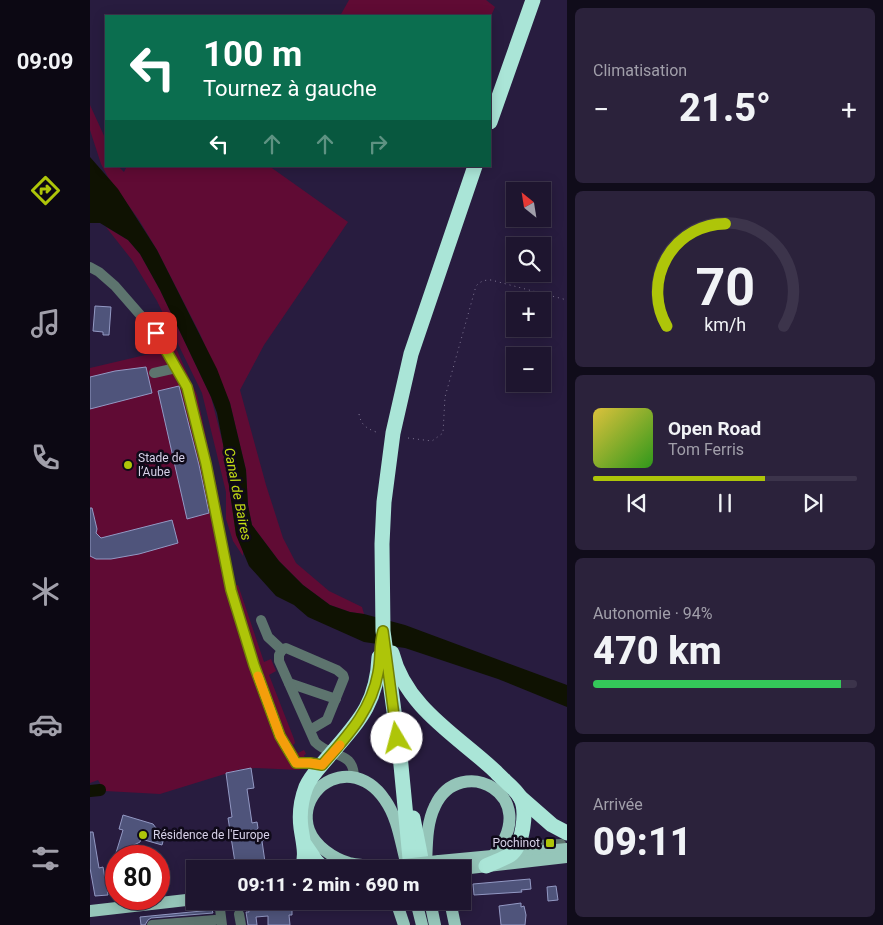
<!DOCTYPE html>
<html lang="fr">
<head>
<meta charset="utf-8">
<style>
  :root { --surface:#1e152f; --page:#2b223b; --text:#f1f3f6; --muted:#a19faa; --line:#3c344b; --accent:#aec509 }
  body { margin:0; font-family:Roboto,sans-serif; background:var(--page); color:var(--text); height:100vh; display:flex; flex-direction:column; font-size:19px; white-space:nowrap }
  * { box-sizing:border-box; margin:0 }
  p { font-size:16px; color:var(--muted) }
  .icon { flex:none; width:28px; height:28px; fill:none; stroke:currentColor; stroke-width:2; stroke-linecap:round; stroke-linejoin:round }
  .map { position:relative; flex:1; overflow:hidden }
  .drawer { display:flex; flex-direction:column; gap:8px; padding:8px; background:#100c1a; width:316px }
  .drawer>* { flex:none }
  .top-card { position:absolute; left:15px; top:15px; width:386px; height:152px; border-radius:0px; box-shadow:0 2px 12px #0003,0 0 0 1px var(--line); background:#0b6e4f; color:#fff; overflow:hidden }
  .needle { width:32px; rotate:330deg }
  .buttons { position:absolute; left:416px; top:182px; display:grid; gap:10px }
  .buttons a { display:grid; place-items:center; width:45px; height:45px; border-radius:0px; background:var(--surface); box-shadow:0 2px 12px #0003,0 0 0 1px var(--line); font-size:25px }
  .speed { position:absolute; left:15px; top:845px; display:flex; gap:10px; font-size:25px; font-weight:700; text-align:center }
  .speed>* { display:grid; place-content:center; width:65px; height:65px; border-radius:50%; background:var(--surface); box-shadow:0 2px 12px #0003,0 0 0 1px var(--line); line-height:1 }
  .speed .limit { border:8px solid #d22; background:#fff; color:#111 }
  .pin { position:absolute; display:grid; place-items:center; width:42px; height:42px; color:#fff; margin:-21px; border-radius:10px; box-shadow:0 2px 8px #0006 }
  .me { position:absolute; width:55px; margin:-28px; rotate:352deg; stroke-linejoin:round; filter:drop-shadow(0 0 4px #0008) }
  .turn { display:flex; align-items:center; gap:18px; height:105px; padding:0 15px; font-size:22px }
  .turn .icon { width:65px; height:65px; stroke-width:2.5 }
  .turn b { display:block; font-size:35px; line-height:42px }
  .lanes { display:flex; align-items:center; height:48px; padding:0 15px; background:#0003; justify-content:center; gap:25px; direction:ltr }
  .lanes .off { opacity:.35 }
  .big { font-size:38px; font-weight:800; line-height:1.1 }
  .drawer .tile { flex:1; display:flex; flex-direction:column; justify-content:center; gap:8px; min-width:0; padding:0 18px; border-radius:8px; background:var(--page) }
  .drawer .dial { align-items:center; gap:0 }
  .dial svg { height:130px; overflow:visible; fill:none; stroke:var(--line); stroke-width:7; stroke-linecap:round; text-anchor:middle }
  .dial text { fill:var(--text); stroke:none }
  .song { display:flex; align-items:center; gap:15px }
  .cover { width:60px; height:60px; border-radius:8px; background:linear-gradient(135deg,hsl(50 70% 55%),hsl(110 70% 35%)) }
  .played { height:5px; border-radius:2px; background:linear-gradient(90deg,var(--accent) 65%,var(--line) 65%) }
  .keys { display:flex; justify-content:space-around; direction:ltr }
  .heat { display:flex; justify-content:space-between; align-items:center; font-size:28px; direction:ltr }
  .charge { height:8px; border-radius:4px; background:linear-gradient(90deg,#34c759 94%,var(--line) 0) }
  .trip { position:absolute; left:96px; top:860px; width:285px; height:50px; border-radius:0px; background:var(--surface); box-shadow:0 2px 12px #0003,0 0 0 1px var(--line); font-weight:800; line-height:50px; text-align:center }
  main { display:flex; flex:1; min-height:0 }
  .tab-bar { display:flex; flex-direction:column; width:90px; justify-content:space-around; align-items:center; background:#0c0813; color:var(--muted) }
  .tab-bar .icon { width:35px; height:35px }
  .tab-bar .current { color:var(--accent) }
  .tab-bar b { font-size:22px; color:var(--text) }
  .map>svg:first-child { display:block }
  .green { fill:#600b34 }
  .water { fill:#0f1202 }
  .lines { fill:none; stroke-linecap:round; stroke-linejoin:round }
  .river { stroke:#0f1202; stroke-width:12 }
  .building { fill:#4f547b; stroke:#9399c4 }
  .path { stroke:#7f7693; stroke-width:1; stroke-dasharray:1 4; stroke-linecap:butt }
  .minor { stroke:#5d746e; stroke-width:10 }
  .major { stroke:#95c5b9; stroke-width:12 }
  .highway { stroke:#aae5d7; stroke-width:15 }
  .major-bridge { stroke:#95c5b9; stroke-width:12 }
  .route-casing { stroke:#718006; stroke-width:12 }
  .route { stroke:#aec509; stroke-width:9 }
  .slow { stroke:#f59e0b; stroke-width:9 }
  .poi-dot { fill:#aec509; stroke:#0f0a19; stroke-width:2 }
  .labels { text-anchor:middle; stroke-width:5; stroke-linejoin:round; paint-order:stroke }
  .poi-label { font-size:12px; fill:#d7d1e8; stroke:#0f0a19; text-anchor:start }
  .water-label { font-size:14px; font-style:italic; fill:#c2db14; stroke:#0f0a19 }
</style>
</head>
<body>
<main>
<nav class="tab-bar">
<b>09:09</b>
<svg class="icon current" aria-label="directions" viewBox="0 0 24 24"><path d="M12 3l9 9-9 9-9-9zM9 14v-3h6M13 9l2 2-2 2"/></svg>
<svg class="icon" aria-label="music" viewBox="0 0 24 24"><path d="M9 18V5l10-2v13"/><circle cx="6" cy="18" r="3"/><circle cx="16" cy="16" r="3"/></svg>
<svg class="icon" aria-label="phone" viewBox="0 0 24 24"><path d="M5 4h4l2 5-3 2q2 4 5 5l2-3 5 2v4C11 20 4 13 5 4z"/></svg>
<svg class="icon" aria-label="climate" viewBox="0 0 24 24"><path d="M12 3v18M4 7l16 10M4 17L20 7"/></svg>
<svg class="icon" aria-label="car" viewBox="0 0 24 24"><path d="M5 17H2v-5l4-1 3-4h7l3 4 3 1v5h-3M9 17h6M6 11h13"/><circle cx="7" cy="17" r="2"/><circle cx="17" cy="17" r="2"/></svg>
<svg class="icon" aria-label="filters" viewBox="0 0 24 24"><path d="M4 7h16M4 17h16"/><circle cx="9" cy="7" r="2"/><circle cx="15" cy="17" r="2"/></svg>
</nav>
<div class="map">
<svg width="477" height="925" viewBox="0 0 477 925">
  <rect width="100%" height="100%" fill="#281c3f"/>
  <g class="green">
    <polygon points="259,0 396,0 405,7 400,18 400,16 250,16"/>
    <polygon points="0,105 16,140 16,166 28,166 34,172 37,166 179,166 258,222 174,345 150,390 176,485 193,538 206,563 239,591 272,607 274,614 260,612 240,605 213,585 189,561 162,525 158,505 156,470 140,403 110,334 67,250 49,220 18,177 11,164 0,130"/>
    <polygon points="16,227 38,240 50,254 70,290 121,397 133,444 146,534 153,550 153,556 143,541 136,519 136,492 112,393 67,301 42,260"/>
    <polygon points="85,346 107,395 128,493 144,586 148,585 174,662 181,659 186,671 179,675 204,739 205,743 203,745 208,753 214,750 216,754 214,755 215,758 207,761 210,770 166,768 151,769 70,794 15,791 8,780 0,783 0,368 68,352"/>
  </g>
  <polygon class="water" points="0,157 28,189 67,250 127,369 140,403 156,470 158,505 162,525 189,561 213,585 240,605 260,612 274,614 315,625 477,685 477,707 408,679 315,648 274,642 218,617 204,605 186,596 159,566 146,535 133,444 127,413 121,397 70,290 50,254 38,240 10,223 0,223"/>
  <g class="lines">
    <polyline class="river" points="0,791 10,790"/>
  </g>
  <g class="building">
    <polygon points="5,306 21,307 19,335 13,335 13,332 3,331"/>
    <polygon points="56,367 62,393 0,409 0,377 25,371"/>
    <polygon points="89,386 109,465 119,513 97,519 68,391"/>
    <polygon points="0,508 2,508 7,529 6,533 11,538 82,520 88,543 49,554 21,559 6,559 0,556"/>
    <polygon points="161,768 164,788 157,789 162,823 167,822 168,828 161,837 174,835 175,840 172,841 176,869 146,869 138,818 142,817 136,773"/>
    <polygon points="33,815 63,824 66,828 76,831 72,845 51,839 50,842 42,846 39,856 25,856 33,830 29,829"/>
    <polygon points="0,832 3,832 9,868 13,867 18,895 5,896 0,868"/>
    <polygon points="440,879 441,889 431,890 432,892 384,895 383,884"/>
    <polygon points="466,886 468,900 458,901 457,887"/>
    <polygon points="202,902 202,915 199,915 200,925 178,925 178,916 166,917 167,925 158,925 156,912 159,912 158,907"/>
    <polygon points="431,903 431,907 434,906 436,915 435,925 411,925 409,906"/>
    <polygon points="122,910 123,913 61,918 58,920 55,925 51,925 50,917"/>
  </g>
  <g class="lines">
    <g class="path">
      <path d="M269,414C271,425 276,428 286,432"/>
      <path d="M318,438L342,441L353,433L355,397L386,286C391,281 394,280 401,280L477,300"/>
    </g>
    <g class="minor">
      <polyline points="0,267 9,272 25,286 66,333 86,368 64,373"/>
      <polyline points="86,368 97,387 116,464 141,590 164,665 190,736 206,763 219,763 232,765"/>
      <polyline points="171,620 178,637 192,650"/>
      <polyline points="199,683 246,699"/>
      <path d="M220,730L237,720L254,678L253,675L247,670L196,648L192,650L189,655V661L225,742C242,759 264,750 264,778"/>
      <polyline points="436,853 447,845 471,844"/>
      <polyline points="129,901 132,925"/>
      <polyline points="149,914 151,925"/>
      <polyline points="62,925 125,920"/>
    </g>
    <g class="major">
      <polyline points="349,861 477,849"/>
      <path d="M305,866C291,865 274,867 259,863C243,858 225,846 219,830C209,802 233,774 261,777C276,779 287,788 295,800C307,817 310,838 315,858"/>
      <path d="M336,866C337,846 336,824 345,806C370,752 455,795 403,856"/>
      <polyline points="371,869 477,857"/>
      <polyline points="306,901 314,925"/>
      <polyline points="326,901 332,925"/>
      <polyline points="340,901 345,925"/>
      <polyline points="360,901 365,925"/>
      <polyline points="0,911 105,899"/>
    </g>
    <g class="highway">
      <polyline points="400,122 443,0"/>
      <path d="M302,653C316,708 368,736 406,772C413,780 425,788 430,797C438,810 433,846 420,855C414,859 404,862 396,866"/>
      <polyline points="430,797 462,825 477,833"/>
      <polyline points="323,818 333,869"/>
      <polyline points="215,845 226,861 234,869"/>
      <path d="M212,869C217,855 213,842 211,828C209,813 211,800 216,787C221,775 231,766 239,756C268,722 287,704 289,657"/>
      <polyline points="321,869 310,755 293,631 292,544 294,502 303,433 321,354 385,166"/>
    </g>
    <polyline class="major-bridge" points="305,866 349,861"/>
  </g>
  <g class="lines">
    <defs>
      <path id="route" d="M66,333L97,387L116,464L141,590L164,665L190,736L206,763H220L232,765C256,737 281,712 288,673C291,659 289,645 293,631L307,738"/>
    </defs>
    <use href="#route" class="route-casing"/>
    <use href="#route" class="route"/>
    <polyline class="slow" points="168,676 190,736 206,763 220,763 232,765 250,745"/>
  </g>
  <g class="poi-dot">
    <circle cx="38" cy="465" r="5"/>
    <circle cx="53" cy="835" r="5"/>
    <rect x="455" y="838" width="10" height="10" rx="2.5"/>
  </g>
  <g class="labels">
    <g class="poi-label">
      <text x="48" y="462">Stade de<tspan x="48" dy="14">l’Aube</tspan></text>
      <text x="63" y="839">Résidence de l'Europe</text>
      <text x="450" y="847" text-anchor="end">Pochinot</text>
    </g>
    <g class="water-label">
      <text transform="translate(148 494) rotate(79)" y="5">Canal de Baires</text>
    </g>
  </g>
</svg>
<div class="buttons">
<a><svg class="needle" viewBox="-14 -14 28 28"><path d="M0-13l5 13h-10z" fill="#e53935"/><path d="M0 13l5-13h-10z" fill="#a19faa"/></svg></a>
<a><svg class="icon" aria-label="search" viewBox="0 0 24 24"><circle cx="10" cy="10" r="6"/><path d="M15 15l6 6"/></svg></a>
<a>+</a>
<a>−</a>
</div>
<div class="speed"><div class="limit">80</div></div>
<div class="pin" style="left:66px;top:333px;background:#d93025"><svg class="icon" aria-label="arrive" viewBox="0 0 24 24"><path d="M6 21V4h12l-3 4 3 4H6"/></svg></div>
<svg class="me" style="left:307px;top:738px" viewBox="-20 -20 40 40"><circle r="19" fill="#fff"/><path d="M0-13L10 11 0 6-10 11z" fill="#aec509"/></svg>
<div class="trip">09:11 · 2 min · 690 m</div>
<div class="top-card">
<div class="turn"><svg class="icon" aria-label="left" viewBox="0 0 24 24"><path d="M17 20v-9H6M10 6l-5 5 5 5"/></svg><div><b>100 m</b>Tournez à gauche</div></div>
<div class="lanes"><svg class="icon" aria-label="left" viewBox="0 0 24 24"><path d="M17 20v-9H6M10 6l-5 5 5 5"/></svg><svg class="icon off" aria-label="ahead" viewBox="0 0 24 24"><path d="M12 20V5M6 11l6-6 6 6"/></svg><svg class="icon off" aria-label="ahead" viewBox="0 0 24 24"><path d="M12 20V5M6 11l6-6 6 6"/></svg><svg class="icon off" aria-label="right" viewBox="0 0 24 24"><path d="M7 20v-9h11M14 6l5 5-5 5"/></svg></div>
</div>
</div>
<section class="drawer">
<div class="tile"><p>Climatisation</p>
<div class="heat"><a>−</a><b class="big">21.5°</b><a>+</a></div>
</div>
<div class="tile dial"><svg viewBox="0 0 100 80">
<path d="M14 69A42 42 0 1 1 86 69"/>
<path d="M14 69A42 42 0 0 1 50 6" stroke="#aec509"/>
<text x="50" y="56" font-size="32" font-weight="700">70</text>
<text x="50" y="72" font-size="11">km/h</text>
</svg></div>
<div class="tile">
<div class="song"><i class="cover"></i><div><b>Open Road</b><p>Tom Ferris</p></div></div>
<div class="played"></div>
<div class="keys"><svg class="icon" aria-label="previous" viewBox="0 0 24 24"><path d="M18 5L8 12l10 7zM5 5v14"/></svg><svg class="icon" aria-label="pause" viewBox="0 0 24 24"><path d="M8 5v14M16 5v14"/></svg><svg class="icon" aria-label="next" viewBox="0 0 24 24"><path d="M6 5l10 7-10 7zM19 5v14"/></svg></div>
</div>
<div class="tile"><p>Autonomie · 94%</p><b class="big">470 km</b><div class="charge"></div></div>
<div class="tile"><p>Arrivée</p><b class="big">09:11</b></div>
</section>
</main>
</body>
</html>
